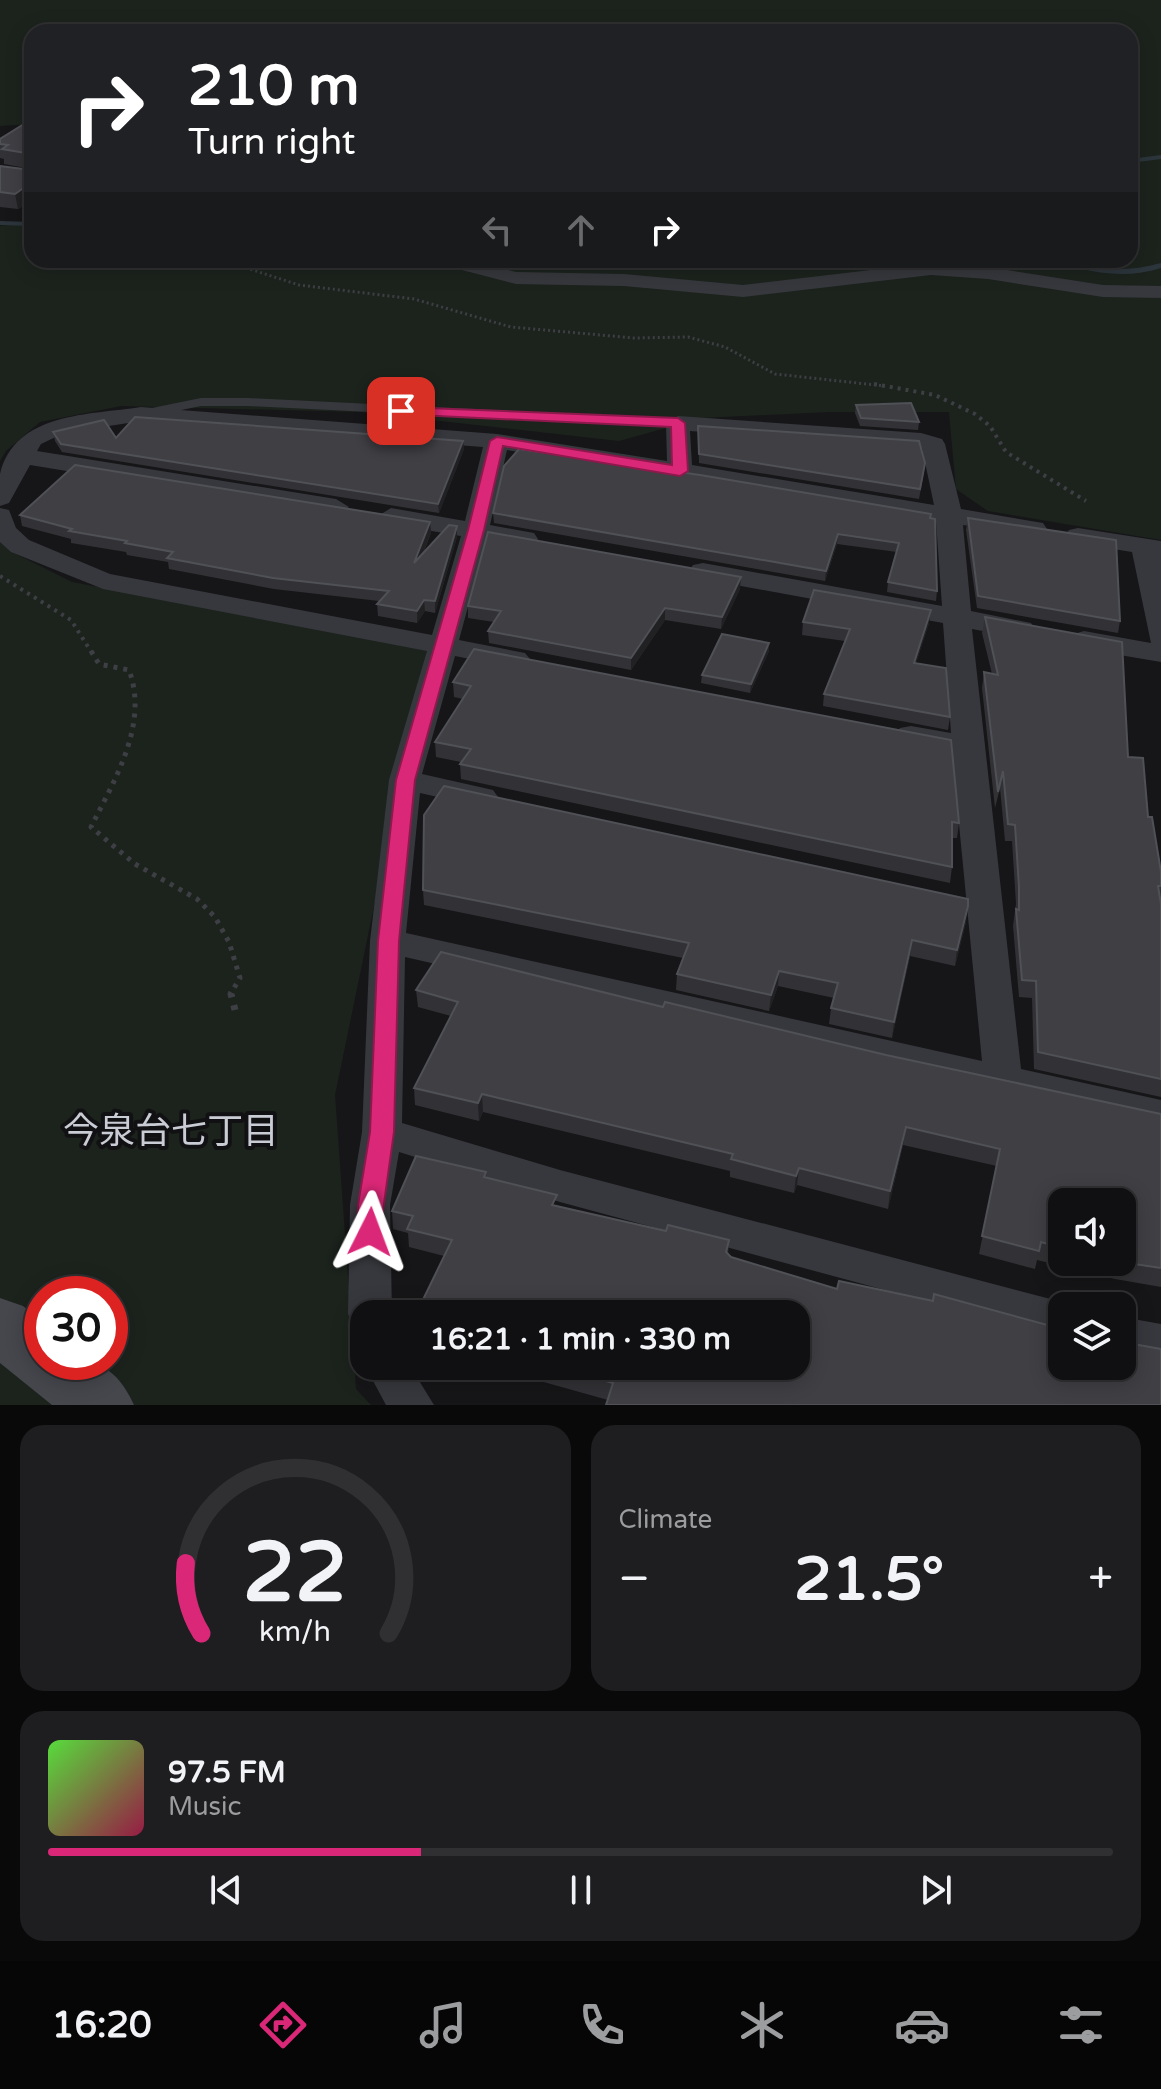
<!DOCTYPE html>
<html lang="en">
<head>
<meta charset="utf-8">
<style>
  :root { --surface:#101012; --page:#1e1e20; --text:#f1f3f6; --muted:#9c9d9f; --line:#303032; --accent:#db2777 }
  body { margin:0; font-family:"Varela Round","Noto Sans JP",sans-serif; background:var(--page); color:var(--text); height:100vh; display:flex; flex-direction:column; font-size:30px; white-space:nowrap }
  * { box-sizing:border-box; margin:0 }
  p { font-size:26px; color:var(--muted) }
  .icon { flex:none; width:44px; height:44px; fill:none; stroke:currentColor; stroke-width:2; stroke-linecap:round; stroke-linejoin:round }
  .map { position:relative; height:1405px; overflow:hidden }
  .sheet { display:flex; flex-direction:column; gap:20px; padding:20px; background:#09090a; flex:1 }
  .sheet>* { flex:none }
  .banner { position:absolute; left:24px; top:24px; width:1114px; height:244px; border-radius:24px; box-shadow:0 4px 20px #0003,0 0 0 2px var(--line); background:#202124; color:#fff; overflow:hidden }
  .controls { position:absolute; left:1048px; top:1188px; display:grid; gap:16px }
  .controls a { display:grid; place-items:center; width:88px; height:88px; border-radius:16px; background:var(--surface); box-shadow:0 4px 20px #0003,0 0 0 2px var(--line); font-size:40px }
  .speed { position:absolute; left:24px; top:1276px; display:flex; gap:16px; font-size:40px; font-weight:700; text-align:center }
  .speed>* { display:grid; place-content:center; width:104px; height:104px; border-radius:50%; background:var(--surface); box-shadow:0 4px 20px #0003,0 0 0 2px var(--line); line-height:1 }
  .speed .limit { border:12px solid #d22; background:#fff; color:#111 }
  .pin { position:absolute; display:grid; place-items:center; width:68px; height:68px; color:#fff; margin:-34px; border-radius:16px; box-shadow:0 4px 12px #0006 }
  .me { position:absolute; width:88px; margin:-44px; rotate:3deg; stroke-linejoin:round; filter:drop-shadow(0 0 6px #0008) }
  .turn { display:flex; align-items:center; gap:28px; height:168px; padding:0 32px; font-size:36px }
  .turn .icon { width:104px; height:104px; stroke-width:2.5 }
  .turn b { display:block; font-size:56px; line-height:68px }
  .lanes { display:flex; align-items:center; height:76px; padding:0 32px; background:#0003; justify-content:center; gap:40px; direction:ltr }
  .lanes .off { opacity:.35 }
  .big { font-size:60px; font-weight:700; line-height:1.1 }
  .sheet .card { flex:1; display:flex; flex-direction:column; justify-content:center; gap:12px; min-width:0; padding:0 28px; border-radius:24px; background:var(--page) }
  .sheet .dial { align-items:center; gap:0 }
  .dial svg { height:208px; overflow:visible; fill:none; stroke:var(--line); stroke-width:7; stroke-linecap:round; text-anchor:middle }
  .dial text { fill:var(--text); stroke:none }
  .song { display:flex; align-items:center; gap:24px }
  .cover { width:96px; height:96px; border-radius:12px; background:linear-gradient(135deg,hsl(110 70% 55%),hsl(340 70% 35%)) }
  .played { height:8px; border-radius:4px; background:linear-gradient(90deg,var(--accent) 35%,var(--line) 35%) }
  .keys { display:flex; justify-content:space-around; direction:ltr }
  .heat { display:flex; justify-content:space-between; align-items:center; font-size:44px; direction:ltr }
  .sheet .tiles { flex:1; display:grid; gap:20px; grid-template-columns:1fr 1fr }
  .card:last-child { grid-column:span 2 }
  .trip { position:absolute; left:350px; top:1300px; width:460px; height:80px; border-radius:24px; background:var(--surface); box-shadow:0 4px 20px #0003,0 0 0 2px var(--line); font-weight:700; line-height:80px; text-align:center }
  .tab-bar { display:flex; height:128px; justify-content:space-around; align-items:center; background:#060607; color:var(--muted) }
  .tab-bar .icon { width:56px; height:56px }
  .tab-bar .current { color:var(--accent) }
  .tab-bar b { font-size:36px; color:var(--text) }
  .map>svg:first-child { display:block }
  .green { fill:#1c231d; fill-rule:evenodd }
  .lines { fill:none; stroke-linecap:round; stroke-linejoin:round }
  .stream { fill:#2c353c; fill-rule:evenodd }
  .path-far3 { stroke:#3d3f44; stroke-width:3; stroke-dasharray:2 3; stroke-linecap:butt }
  .path-far2 { stroke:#3d3f44; stroke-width:4; stroke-dasharray:3 5; stroke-linecap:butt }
  .path-far1 { stroke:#3d3f44; stroke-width:5; stroke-dasharray:4 6; stroke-linecap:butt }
  .path { stroke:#3d3f44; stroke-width:7; stroke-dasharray:5 8; stroke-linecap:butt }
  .lane { fill:#37383d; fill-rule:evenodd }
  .street { fill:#37383d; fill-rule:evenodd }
  .secondary { fill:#45474d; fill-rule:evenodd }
  .wall { fill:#323236; fill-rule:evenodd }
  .shaded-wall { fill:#212124 }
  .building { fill:#3f3f44; stroke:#4f5156; stroke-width:2 }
  .route { fill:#db2777; stroke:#8e194d; stroke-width:2 }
  .labels { text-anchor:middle; stroke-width:8; stroke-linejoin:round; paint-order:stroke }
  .near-neighbourhood-label { font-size:36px; fill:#c9ccd4; stroke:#111113 }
</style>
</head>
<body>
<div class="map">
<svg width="1161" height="1405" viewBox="0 0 1161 1405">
  <rect width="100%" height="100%" fill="#161618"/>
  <g class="green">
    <polygon points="0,0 1161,0 1161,540 988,511 956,489 949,412 829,412 702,418 619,441 360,412 121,406 40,422 6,451 0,461 0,226 32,222 32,260 1130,260 1130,32 32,32 32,124 0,126"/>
    <path d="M0,540L14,553L72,582L427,650L335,1095L356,1389L371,1405H0ZM42,1294H110V1362H42Z"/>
  </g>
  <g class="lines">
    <g class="stream">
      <polygon points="1161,155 1161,159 1130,163 1130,159"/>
      <polygon points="0,221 32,222 32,226 0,225"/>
      <path d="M1085,260H1095L1088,265C1114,271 1136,270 1161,263V268C1133,277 1107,275 1078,268V264Z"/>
    </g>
    <polyline class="path-far3" points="222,260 299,285 414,299 511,327 634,338 688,337 725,347 775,374 885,386"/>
    <g class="path-far2">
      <polyline points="874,384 935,395 975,414 990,426 1006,452 1086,501"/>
      <polyline points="0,576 71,620 92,653"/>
    </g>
    <path class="path-far1" d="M91,651L99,664L129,670C149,724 115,779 91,827L135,864L197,899L215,917L229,942L240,978L234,988"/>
    <polyline class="path" points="235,1010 231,994 236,986"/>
    <polygon class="lane" points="201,398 248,398 678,419 684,423 678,427 248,406 201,406 142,418 136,414 142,410"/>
    <g class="street">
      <polygon points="436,260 470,260 516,272 624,274 743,285 931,263 988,267 1103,285 1161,286 1161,298 1103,297 988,279 931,275 743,297 624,286 516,284 439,264"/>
      <path d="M141,407L497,434L667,461L666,423L678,416L921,433L942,439L945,444L961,509L1043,523L1047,529L1034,537L963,525L971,611L1031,623L1035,629L1031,635L1021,638L972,629L1021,1069L1161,1100V1130L405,957L402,1123L560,1170L1062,1302L1075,1306H1062V1338L560,1202L399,1152L390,1205L392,1314H364V1330L355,1327L348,1314L350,1205L362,1132L370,941L389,780L427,651L103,589L11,552L0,542V508L9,510L16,528L29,540L110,574L432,635L461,536L391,524L378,516L391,508L465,521L483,447L141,421L64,433L41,444L37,451L336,499L349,507L336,515L30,465L9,503L0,506C0,496 0,484 0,474C15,412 90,415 141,407ZM690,431L918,447L922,448L934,505L692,465ZM507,450L936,521L942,606L703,563L693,565L689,571L693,577L703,579L943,623L951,733L911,726L900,728L896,735L900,742L952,752L982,1061L406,933L420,793L482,807L493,804L498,797L493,790L422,774L455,656L515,668L525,665L530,659L525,653L459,640L486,540L525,547L534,545L538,539L534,533L490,525Z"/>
      <polygon points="1078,528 1161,541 1161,662 1084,649 1074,646 1070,640 1074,634 1084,631 1151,643 1132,552 1069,542 1065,536 1069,530"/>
      <polygon points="1122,1317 1161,1324 1161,1362 1122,1355"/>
      <polygon points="364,1364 410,1366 434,1405 386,1405"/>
    </g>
    <path class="secondary" d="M0,1298L23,1306L42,1321V1362C89,1362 112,1357 134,1405H52L0,1363Z"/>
  </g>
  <g class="wall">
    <polygon points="32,119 32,204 28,203 18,209 0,207 0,166 31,170 31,169 4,164 4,159 0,158 0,139"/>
    <polygon points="856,405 919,422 918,430 860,426 855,413"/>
    <polygon points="698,426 924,472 919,499 699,463"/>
    <polygon points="53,432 116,438 463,441 464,449 439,513 62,452 55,441"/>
    <polygon points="493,513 931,518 937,591 936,601 887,592 888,582 897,552 837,544 825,581 494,523"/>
    <polygon points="20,515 430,522 431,533 423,554 457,537 435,613 425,611 417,623 378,616 377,604 379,601 274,589 169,569 168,562 127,555 126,552 71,543 71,539 22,526"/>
    <polygon points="968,518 1120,621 1118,633 977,608 966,530"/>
    <polygon points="740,589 721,629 665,620 631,670 489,643 488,631 494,622 468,618 468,606"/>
    <polygon points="985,617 1128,757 1148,817 1161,872 1161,1097 1034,1069 1032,998 1019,997 1013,926 1016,904 1012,841 1005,841 1000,788 995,808 982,688 984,672 992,674 982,633"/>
    <polygon points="803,622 929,623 916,663 950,717 948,730 823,706 824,694 845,641 802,635"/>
    <polygon points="769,643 769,651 750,693 701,683 702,675"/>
    <polygon points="474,649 959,823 957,838 952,838 952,867 950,883 461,779 460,764 461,762 436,757 435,742 463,699 454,697 453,682"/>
    <polygon points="423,890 966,922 955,966 910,956 892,1038 829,1024 831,1008 834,998 778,986 769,1011 676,990 677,974 683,958 424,905"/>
    <path d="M416,990L663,1007L1161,1114V1287L1115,1279L1037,1260L1035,1269L979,1254L997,1166L903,1145L888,1209L797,1185L794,1193L730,1177V1171L483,1112L479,1121L415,1105L414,1088L451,1016L418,1007ZM1062,1202L1122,1262H1062Z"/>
    <polygon points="486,1172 487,1177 557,1206 666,1231 729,1240 728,1255 731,1257 1161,1405 606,1405 608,1400 487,1366 796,1366 444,1256 409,1247 408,1233 393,1229 392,1211"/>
  </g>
  <g class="shaded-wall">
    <polygon points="25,187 28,203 18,209 15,194"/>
    <polygon points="463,441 464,449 439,513 438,504"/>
    <polygon points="430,522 431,533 414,575 414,563"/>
    <polygon points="457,526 457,537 435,613 435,601"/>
    <polygon points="838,534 837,544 825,581 826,571"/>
    <polygon points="741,577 740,589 721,629 722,617"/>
    <polygon points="424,600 425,611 417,623 417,611"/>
    <polygon points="665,608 665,620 631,670 631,658"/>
    <polygon points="931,610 929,623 912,675 914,663"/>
    <polygon points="769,643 769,651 750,693 751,684"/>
    <polygon points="968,906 966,922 955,966 957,950"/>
    <polygon points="912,940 910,956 892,1038 894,1022"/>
    <polygon points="779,971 778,986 769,1011 771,995"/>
    <polygon points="482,1094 483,1112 479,1121 478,1103"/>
    <polygon points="906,1127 903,1145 888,1209 890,1191"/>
    <polygon points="799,1168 797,1185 794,1193 796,1176"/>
  </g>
  <g class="building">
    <polygon points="32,119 32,189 25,187 15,194 0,192 0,166 31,170 32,154 2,149 8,145 0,144 0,139"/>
    <polygon points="911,403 919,422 861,418 856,405"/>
    <polygon points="135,417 463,441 438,504 61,444 53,432 104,420 116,438"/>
    <polygon points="698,426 919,441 925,463 920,489 699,454"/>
    <polygon points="519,449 700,475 931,514 930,518 935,519 937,591 888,582 899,543 838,534 826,571 493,513 504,466"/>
    <polygon points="75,465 430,522 414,563 449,525 457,526 435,601 424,600 417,611 377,604 389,591 273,578 167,558 173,552 125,543 127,541 69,531 72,529 20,515"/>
    <polygon points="968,518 1116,540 1120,621 978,596"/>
    <polygon points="488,532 741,577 722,617 665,608 631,658 488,631 501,611 468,606"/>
    <polygon points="814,590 931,610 914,663 946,668 950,717 824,694 850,629 803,622"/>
    <polygon points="985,617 1122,642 1128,757 1143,758 1148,817 1152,817 1161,872 1161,886 1158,886 1161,904 1161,1079 1038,1052 1036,981 1022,980 1016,909 1019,910 1019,887 1015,825 1008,824 1003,771 998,792 984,672 998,675"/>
    <polygon points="722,634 769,643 751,684 702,675"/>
    <polygon points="474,649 951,740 959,823 952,822 952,867 460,764 471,749 435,742 471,686 453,682"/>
    <polygon points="444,786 968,899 968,906 957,950 912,940 894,1022 831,1008 838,983 779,971 771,995 677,974 689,943 423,890 424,815"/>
    <polygon points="441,952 663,1007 665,1002 886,1055 1161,1114 1161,1268 1121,1262 1122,1262 1122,1202 1062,1202 1062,1248 1041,1242 1039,1251 982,1236 1000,1149 906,1127 890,1191 799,1168 796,1176 731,1159 733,1154 482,1094 478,1103 414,1088 458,1002 416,990"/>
    <polygon points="416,1156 486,1172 484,1177 557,1195 552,1205 666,1231 668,1225 729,1240 726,1252 731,1257 837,1289 839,1281 933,1301 934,1294 1062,1329 1062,1366 1122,1366 1122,1342 1161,1349 1161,1405 606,1405 613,1383 552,1366 796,1366 796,1314 416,1314 452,1240 407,1229 413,1216 392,1211"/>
  </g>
  <polygon class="route" points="401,407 678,418 685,423 688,471 680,476 503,446 484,530 415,780 399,941 394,1132 379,1239 370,1242 361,1239 358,1232 358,1205 370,1132 378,941 396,780 468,530 490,441 497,437 672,465 671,427 396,414 394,411"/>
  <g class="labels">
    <g class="near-neighbourhood-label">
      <text x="171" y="1143">今泉台七丁目</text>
    </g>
  </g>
</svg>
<div class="controls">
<a><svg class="icon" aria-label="sound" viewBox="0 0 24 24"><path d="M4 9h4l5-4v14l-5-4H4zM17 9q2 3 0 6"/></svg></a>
<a><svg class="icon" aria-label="layers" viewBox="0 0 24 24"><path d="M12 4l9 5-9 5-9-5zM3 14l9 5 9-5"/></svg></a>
</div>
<div class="speed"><div class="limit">30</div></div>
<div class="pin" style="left:401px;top:411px;background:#d93025"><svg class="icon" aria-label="arrive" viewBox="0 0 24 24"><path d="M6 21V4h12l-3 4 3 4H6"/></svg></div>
<svg class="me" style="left:370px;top:1232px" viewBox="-20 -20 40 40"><path d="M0-17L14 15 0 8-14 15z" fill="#db2777" stroke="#fff" stroke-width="4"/></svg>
<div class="trip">16:21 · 1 min · 330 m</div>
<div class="banner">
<div class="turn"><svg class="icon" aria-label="right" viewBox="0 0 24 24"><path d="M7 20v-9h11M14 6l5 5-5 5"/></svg><div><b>210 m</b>Turn right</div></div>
<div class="lanes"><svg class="icon off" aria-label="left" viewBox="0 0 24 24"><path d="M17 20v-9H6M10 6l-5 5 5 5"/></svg><svg class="icon off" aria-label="ahead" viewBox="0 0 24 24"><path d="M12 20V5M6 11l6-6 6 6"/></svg><svg class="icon" aria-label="right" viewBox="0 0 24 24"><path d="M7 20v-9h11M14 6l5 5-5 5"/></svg></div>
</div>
</div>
<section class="sheet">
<div class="tiles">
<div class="card dial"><svg viewBox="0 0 100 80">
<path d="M14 69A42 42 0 1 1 86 69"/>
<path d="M14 69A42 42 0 0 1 8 42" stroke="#db2777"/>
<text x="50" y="56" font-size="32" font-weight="700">22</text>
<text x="50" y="72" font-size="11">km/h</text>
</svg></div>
<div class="card"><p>Climate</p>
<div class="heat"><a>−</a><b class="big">21.5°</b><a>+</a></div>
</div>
<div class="card">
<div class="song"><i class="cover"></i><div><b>97.5 FM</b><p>Music</p></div></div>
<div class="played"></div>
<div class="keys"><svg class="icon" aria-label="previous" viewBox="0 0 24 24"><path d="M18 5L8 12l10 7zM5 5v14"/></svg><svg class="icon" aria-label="pause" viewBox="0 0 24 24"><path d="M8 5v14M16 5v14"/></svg><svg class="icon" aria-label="next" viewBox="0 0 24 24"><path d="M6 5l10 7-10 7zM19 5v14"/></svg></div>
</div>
</div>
</section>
<nav class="tab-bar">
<b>16:20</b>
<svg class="icon current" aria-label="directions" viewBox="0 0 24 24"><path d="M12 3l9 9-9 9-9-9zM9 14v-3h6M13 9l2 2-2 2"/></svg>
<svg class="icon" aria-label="music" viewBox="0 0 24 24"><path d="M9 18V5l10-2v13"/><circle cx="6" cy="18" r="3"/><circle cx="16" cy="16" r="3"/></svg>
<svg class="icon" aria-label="phone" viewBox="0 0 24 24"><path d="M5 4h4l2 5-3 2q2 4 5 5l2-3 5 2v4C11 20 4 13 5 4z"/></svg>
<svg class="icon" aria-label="climate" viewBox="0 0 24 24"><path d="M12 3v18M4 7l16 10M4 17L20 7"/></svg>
<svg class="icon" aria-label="car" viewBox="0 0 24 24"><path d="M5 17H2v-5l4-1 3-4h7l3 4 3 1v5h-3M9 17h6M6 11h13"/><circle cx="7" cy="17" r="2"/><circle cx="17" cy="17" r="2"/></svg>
<svg class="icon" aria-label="filters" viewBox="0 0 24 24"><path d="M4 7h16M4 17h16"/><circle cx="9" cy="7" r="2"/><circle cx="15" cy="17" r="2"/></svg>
</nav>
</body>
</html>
